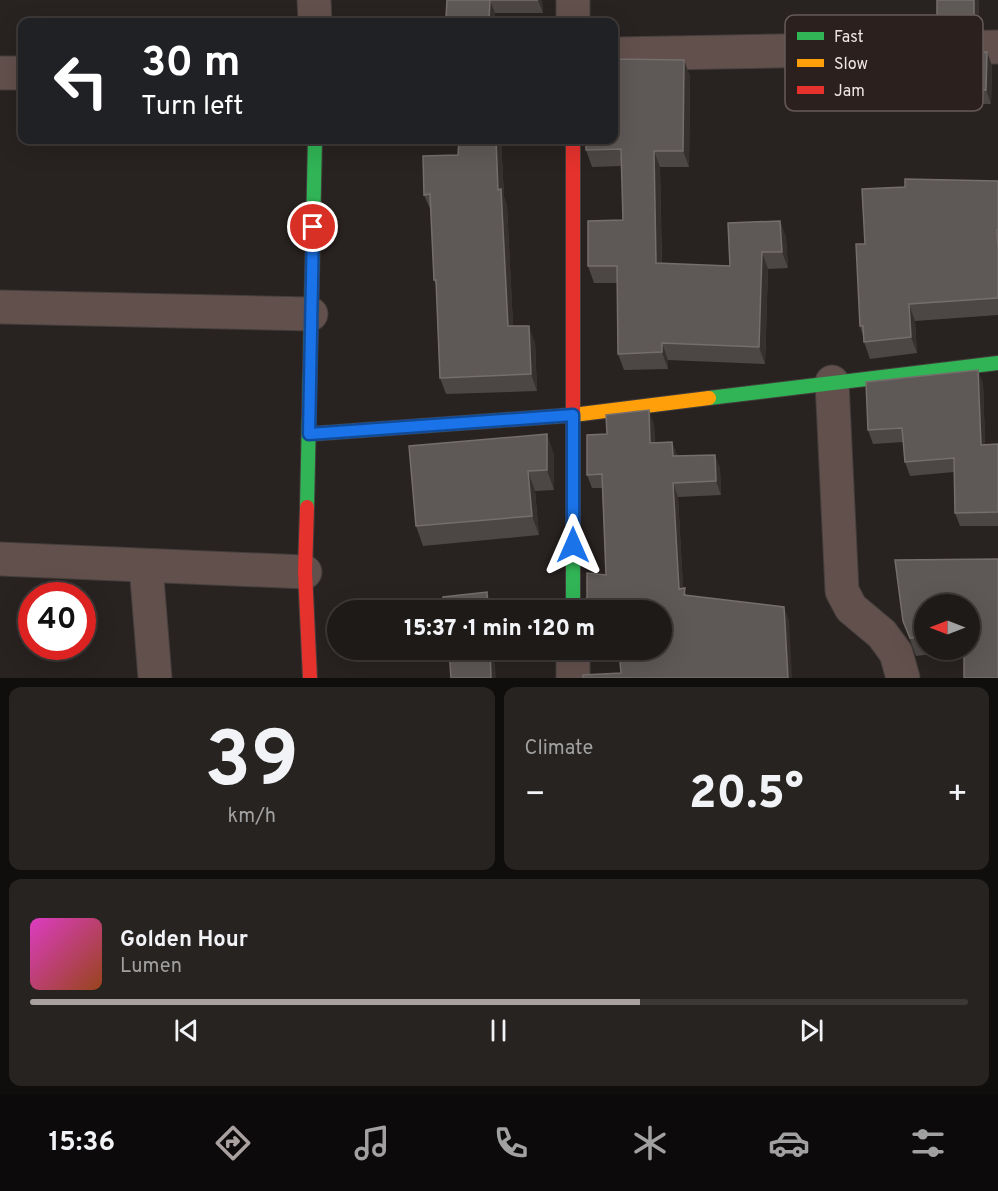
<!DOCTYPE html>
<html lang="en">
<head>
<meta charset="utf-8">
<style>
  :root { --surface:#1e1a18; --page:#262321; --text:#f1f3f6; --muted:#a1a1a2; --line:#3c3837; --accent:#a9a19f }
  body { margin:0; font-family:Overpass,sans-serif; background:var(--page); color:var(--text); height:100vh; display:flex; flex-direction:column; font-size:22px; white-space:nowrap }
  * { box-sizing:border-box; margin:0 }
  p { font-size:20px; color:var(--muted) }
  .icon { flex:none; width:33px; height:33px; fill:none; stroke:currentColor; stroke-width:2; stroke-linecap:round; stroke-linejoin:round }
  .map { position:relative; height:678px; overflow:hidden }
  .panel { display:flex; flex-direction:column; gap:9px; padding:9px; background:#100e0d; flex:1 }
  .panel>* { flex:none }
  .top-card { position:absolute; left:18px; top:18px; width:600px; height:126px; border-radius:12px; box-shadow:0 6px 24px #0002,0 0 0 2px var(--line); background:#202124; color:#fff; overflow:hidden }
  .needle { width:39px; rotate:270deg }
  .controls { position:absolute; left:914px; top:594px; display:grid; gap:12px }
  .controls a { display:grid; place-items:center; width:66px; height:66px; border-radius:50%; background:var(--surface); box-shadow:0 6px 24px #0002,0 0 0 2px var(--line); font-size:30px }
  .speed { position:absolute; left:18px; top:582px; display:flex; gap:12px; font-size:30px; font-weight:700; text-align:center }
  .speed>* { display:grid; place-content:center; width:78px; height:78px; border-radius:50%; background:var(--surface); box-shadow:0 6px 24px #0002,0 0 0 2px var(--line); line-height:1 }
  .speed .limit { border:9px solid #d22; background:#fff; color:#111 }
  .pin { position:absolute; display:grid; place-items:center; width:51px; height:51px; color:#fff; margin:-26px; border:3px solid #fff; border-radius:50%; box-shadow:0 2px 6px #0007 }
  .me { position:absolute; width:66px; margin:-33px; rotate:0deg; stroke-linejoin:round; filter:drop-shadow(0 0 4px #0008) }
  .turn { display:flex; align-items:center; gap:21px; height:126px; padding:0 24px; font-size:27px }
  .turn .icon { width:78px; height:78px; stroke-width:2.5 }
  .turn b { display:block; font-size:42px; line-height:51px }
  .big { font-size:45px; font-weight:800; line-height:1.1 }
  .panel .widget { flex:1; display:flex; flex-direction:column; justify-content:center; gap:9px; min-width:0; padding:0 21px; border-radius:12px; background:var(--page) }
  .panel .dial { align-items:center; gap:0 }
  .dial b { font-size:78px; line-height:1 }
  .song { display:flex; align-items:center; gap:18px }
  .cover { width:72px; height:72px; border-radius:9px; background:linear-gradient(135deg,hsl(310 70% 55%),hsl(20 70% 35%)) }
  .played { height:6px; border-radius:3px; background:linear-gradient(90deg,var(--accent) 65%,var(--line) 65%) }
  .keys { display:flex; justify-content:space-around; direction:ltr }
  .heat { display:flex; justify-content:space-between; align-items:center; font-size:33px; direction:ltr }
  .panel .tiles { flex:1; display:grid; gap:9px; grid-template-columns:1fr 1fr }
  .widget:last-child { grid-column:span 2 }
  .trip { position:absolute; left:327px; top:600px; width:345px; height:60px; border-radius:30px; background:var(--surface); box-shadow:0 6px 24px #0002,0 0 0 2px var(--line); font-weight:800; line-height:60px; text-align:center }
  .menu { display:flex; height:96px; justify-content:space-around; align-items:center; background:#0c0a0a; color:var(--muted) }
  .menu .icon { width:42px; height:42px }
  .menu .current { color:var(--accent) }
  .menu b { font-size:27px; color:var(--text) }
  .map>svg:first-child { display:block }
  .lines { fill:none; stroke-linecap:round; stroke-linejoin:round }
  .street-casing { stroke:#433e3c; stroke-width:35 }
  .fast-casing { stroke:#433e3c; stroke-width:16 }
  .slow-casing { stroke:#433e3c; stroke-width:16 }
  .jam-casing { stroke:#433e3c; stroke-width:16 }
  .street { stroke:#62504c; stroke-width:33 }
  .fast { stroke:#30b455; stroke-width:14 }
  .slow { stroke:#ff9f0a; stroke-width:14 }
  .jam { stroke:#e5322d; stroke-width:14 }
  .wall { fill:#4c4745; fill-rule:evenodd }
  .shaded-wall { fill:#36312f }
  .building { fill:#5e5856; stroke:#746e6c; stroke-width:1.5 }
  .route-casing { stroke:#114b97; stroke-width:15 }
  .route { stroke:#1a73e8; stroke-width:10 }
  .key { fill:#2b201d; stroke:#665b59; stroke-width:1.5 }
  .key-label { font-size:16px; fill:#efe6e4 }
</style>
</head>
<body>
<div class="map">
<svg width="998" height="678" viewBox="0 0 998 678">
  <rect width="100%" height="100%" fill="#282220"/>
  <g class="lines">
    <defs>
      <g id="street">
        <polyline points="314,0 315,22"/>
        <polyline points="573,22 573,0"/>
        <polyline points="614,54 998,47"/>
        <polyline points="0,73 22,73"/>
        <polyline points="0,307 311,314"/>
        <polyline points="832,382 842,591 851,608 882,634 896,653 903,678"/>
        <polyline points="0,559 305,572"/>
        <polyline points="146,566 155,678"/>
        <polyline points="573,650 573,678"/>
      </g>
      <g id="fast">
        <polyline points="709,398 998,363"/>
        <polyline points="573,432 573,610"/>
        <polyline points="307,507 315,140"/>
      </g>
      <polyline id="slow" points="309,434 573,415 709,398"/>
      <g id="jam">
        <polyline points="573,140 573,432"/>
        <polyline points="307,507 305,572 310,678"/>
      </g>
    </defs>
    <use href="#street" class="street-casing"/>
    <use href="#fast" class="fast-casing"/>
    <use href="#slow" class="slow-casing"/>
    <use href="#jam" class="jam-casing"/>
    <use href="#street" class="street"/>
    <use href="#fast" class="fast"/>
    <use href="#slow" class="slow"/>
    <use href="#jam" class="jam"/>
  </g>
  <g class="wall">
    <polygon points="447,0 542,0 543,13 495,13 494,22 448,22 446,18"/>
    <polygon points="937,0 979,0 978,29 942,29 937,17"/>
    <polygon points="987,52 992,66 991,104 936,103 931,89"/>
    <polygon points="684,60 690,77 689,167 660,167 662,264 730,266 780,221 786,238 788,268 768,269 765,364 668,360 668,369 624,370 618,354 617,283 594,283 588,266 623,220 622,166 592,167 586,150"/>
    <polygon points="459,140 501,140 504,197 507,206 513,326 535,342 537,391 446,394 440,378 436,285 434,280 431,211 424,195 458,155"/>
    <polygon points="998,181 998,315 915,321 917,353 870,359 864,342 863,336 860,326 865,244"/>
    <polygon points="978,370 983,384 985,445 998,444 998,526 960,526 955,513 954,472 910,476 905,462 903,442 873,444 868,430"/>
    <polygon points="654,424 655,443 678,456 715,455 720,469 721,495 678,497 683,588 687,596 789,621 621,673 662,650 606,575 602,488 592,488 587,475"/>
    <polygon points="554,454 554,490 535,491 539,535 423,546 416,526"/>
    <path d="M998,559V678H964V650L916,656L903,621L895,560ZM924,604H969V650H924Z"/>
  </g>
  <g class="shaded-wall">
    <polygon points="490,0 495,13 494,22 490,22 489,20"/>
    <polygon points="538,0 542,0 543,13"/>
    <polygon points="974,0 979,0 978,29 974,16"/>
    <polygon points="987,52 992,66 991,104 986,90"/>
    <polygon points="684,60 690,77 689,167 683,151"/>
    <polygon points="496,140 501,140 504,197 507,206 514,343 508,326 498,190"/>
    <polygon points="654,151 660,167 662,280 656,263"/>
    <polygon points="780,221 786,238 788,268 782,252"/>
    <polygon points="762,252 768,269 765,364 759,347"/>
    <polygon points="909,304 915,321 917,353 911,337"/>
    <polygon points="529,326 535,342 537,391 531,374"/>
    <polygon points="662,343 668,360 668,369 662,352"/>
    <polygon points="978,370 983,384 986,459 981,445"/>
    <polygon points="649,410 654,424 655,457 650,443"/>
    <polygon points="547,434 554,454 554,490 547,470"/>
    <polygon points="672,442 678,456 678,470 673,456"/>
    <polygon points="715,455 720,469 721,495 716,481"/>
    <polygon points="528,471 535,491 539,535 532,516"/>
    <polygon points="673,483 678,497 684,603 679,589"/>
    <polygon points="487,592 492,605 492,610 488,610"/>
    <polygon points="784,607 789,621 792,678 788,678"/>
    <polygon points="490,650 494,650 496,678 491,678"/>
  </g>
  <g class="building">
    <polygon points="447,0 538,0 490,0 489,20 446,18"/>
    <polygon points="937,0 974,0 974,16 937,17"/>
    <polygon points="987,52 986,90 931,89 932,53"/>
    <polygon points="614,59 684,60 683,151 654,151 656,263 730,266 728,223 780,221 782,252 762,252 759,347 662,343 662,352 618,354 617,266 588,266 588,221 623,220 621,149 586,150 586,140 614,140"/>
    <polygon points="459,140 496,140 498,190 501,189 508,326 529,326 531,374 440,378 436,280 434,280 430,194 424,195 423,156 458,155"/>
    <polygon points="905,179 998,181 998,230 997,230 998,247 998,298 909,304 911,337 864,342 863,326 860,326 856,244 865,244 862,189 905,187"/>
    <polygon points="978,370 981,445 998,444 998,512 955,513 954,458 905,462 902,428 868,430 866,382"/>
    <polygon points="649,410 650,443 672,442 673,456 715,455 716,481 673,483 679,589 685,588 684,595 784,607 788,678 583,678 583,675 621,673 619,650 662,650 662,610 580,610 587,597 587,573 606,575 602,474 587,475 587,435 607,434 606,415"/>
    <polygon points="547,434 547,470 528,471 532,516 416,526 409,446"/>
    <polygon points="998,559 998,678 964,678 964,650 969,650 969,604 924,604 924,637 910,638 903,621 895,560"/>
    <polygon points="487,592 488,610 444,610 443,597"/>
    <polygon points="449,650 490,650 491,678 451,678"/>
  </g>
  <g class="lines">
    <defs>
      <polyline id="route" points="313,227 309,434 573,415 573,545"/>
    </defs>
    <use href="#route" class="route-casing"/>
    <use href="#route" class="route"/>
  </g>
  <rect x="785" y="15" width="198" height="96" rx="9" class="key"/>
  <rect x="797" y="32" width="27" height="8" fill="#30b455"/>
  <rect x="797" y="59" width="27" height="8" fill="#ff9f0a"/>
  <rect x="797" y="86" width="27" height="8" fill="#e5322d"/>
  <g class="key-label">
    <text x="834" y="42">Fast</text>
    <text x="834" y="69">Slow</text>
    <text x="834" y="96">Jam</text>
  </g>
</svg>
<div class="controls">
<a><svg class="needle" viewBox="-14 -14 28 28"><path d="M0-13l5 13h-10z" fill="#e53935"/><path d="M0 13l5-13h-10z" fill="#a1a1a2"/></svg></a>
</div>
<div class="speed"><div class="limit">40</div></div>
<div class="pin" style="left:313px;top:227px;background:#d93025"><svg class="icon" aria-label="arrive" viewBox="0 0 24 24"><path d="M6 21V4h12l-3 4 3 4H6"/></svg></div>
<svg class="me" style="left:573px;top:545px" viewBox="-20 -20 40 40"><path d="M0-17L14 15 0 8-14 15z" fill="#1a73e8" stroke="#fff" stroke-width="4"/></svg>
<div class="trip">15:37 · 1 min · 120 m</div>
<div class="top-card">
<div class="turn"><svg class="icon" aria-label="left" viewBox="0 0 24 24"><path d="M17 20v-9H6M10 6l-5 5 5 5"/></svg><div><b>30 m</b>Turn left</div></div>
</div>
</div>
<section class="panel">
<div class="tiles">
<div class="widget dial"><b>39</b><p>km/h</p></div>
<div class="widget"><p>Climate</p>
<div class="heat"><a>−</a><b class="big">20.5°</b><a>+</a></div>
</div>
<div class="widget">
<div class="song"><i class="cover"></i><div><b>Golden Hour</b><p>Lumen</p></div></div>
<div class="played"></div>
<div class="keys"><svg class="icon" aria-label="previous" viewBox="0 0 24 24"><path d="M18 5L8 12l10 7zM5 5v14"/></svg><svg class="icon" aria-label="pause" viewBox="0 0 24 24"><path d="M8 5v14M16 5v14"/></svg><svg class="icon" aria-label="next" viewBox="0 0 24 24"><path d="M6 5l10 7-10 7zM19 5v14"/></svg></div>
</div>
</div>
</section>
<nav class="menu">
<b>15:36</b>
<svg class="icon current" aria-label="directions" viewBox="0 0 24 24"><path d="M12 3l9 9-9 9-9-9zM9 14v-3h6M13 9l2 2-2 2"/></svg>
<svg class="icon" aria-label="music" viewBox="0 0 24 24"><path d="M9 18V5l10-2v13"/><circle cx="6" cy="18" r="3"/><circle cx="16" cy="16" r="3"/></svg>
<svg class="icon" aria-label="phone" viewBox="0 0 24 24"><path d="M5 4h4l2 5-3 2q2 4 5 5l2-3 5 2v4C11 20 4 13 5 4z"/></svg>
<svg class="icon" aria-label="climate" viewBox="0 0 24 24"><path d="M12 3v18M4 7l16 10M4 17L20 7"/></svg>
<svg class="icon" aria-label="car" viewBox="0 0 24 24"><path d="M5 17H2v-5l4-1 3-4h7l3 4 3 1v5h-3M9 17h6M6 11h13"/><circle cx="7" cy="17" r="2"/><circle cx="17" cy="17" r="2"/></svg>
<svg class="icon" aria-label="filters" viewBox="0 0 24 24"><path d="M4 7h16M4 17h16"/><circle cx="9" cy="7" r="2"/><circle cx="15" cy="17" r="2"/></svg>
</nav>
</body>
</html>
